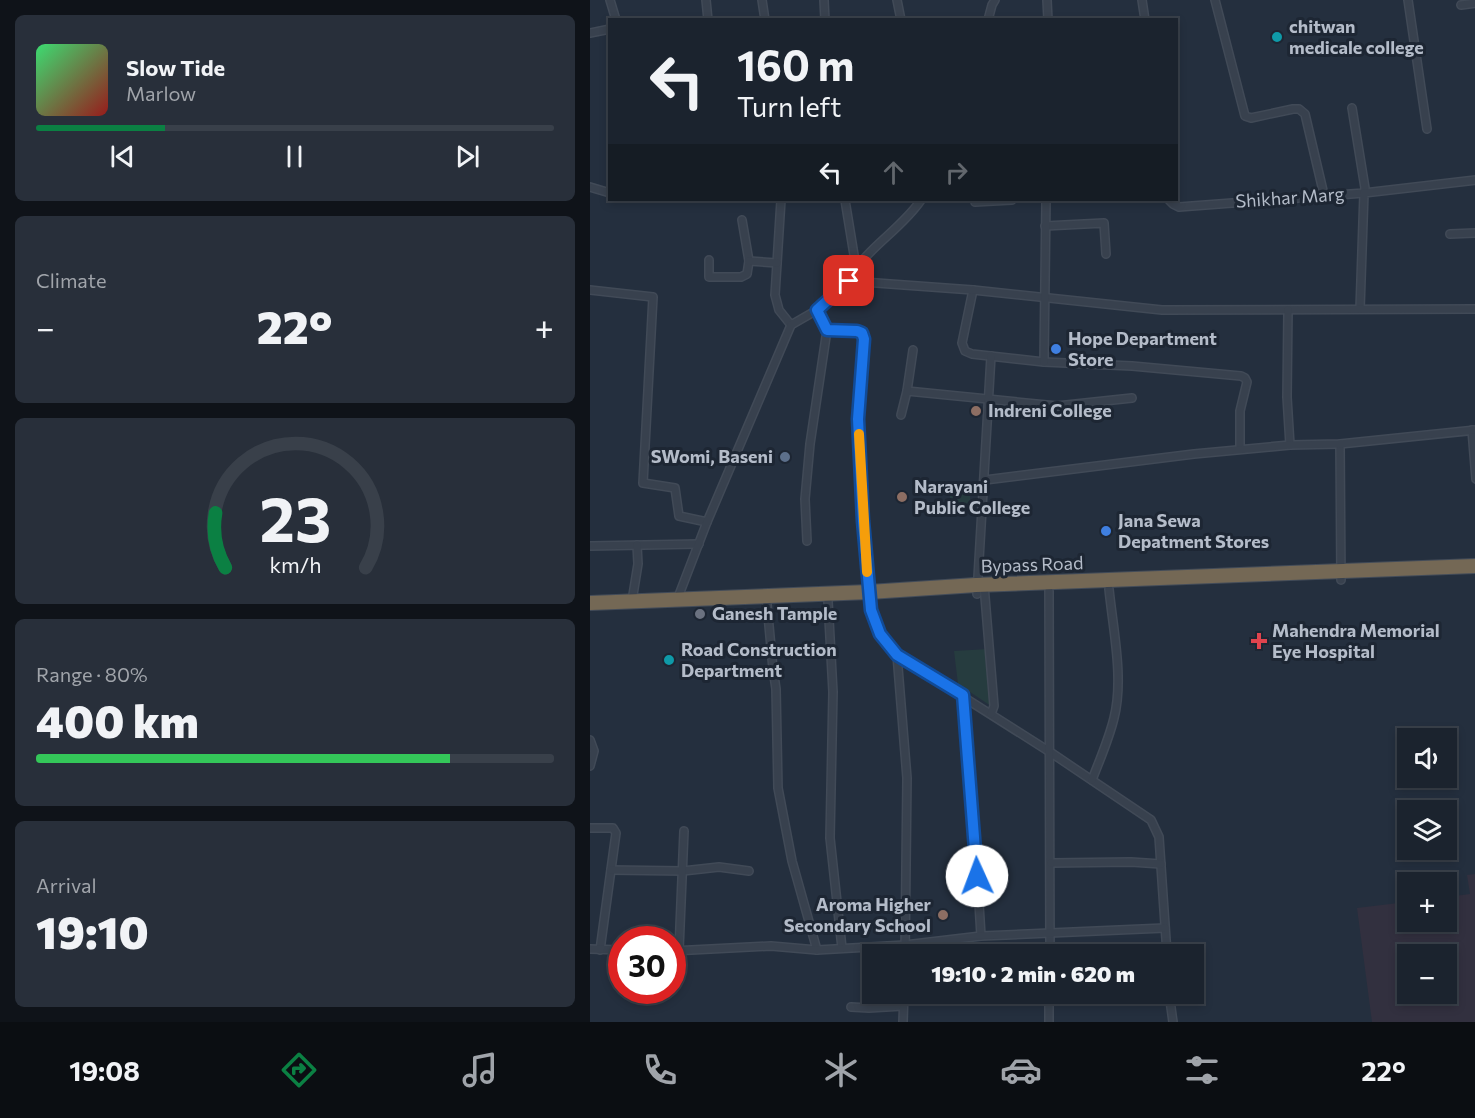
<!DOCTYPE html>
<html lang="en">
<head>
<meta charset="utf-8">
<style>
  :root { --surface:#1b232e; --page:#282f3a; --text:#f1f3f6; --muted:#a0a4aa; --line:#39404a; --accent:#0b8043 }
  body { margin:0; font-family:Commissioner,sans-serif; background:var(--page); color:var(--text); height:100vh; display:flex; flex-direction:column; font-size:22px; white-space:nowrap }
  * { box-sizing:border-box; margin:0 }
  p { font-size:20px; color:var(--muted) }
  .icon { flex:none; width:33px; height:33px; fill:none; stroke:currentColor; stroke-width:2; stroke-linecap:round; stroke-linejoin:round }
  .map { position:relative; flex:1; overflow:hidden }
  .sheet { display:flex; flex-direction:column; gap:15px; padding:15px; background:#0f1319; width:590px }
  .sheet>* { flex:none }
  .banner { position:absolute; left:18px; top:18px; width:570px; height:183px; border-radius:0px; box-shadow:0 3px 9px #0003,0 0 0 2px var(--line); background:#1b232e; color:var(--text); overflow:hidden }
  .fabs { position:absolute; left:807px; top:728px; display:grid; gap:12px }
  .fabs a { display:grid; place-items:center; width:60px; height:60px; border-radius:0px; background:var(--surface); box-shadow:0 3px 9px #0003,0 0 0 2px var(--line); font-size:30px }
  .speed { position:absolute; left:18px; top:926px; display:flex; gap:12px; font-size:30px; font-weight:700; text-align:center }
  .speed>* { display:grid; place-content:center; width:78px; height:78px; border-radius:50%; background:var(--surface); box-shadow:0 3px 9px #0003,0 0 0 2px var(--line); line-height:1 }
  .speed .limit { border:9px solid #d22; background:#fff; color:#111 }
  .pin { position:absolute; display:grid; place-items:center; width:51px; height:51px; color:#fff; margin:-26px; border-radius:12px; box-shadow:0 3px 9px #0006 }
  .me { position:absolute; width:66px; margin:-33px; rotate:358deg; stroke-linejoin:round; filter:drop-shadow(0 0 4px #0008) }
  .turn { display:flex; align-items:center; gap:21px; height:126px; padding:0 30px; font-size:27px }
  .turn .icon { width:78px; height:78px; stroke-width:2.5 }
  .turn b { display:block; font-size:42px; line-height:51px }
  .lanes { display:flex; align-items:center; height:57px; padding:0 30px; background:#0003; justify-content:center; gap:30px; direction:ltr }
  .lanes .off { opacity:.35 }
  .big { font-size:45px; font-weight:800; line-height:1.1 }
  .sheet .tile { flex:1; display:flex; flex-direction:column; justify-content:center; gap:9px; min-width:0; padding:0 21px; border-radius:9px; background:var(--page) }
  .sheet .dial { align-items:center; gap:0 }
  .dial svg { height:156px; overflow:visible; fill:none; stroke:var(--line); stroke-width:7; stroke-linecap:round; text-anchor:middle }
  .dial text { fill:var(--text); stroke:none }
  .song { display:flex; align-items:center; gap:18px }
  .cover { width:72px; height:72px; border-radius:9px; background:linear-gradient(135deg,hsl(140 70% 55%),hsl(0 70% 35%)) }
  .played { height:6px; border-radius:3px; background:linear-gradient(90deg,var(--accent) 25%,var(--line) 25%) }
  .keys { display:flex; justify-content:space-around; direction:ltr }
  .heat { display:flex; justify-content:space-between; align-items:center; font-size:33px; direction:ltr }
  .charge { height:9px; border-radius:4px; background:linear-gradient(90deg,#34c759 80%,var(--line) 0) }
  .trip { position:absolute; left:272px; top:944px; width:342px; height:60px; border-radius:0px; background:var(--surface); box-shadow:0 3px 9px #0003,0 0 0 2px var(--line); font-weight:800; line-height:60px; text-align:center }
  .menu { display:flex; height:96px; justify-content:space-around; align-items:center; background:#0b0e12; color:var(--muted) }
  .menu .icon { width:42px; height:42px }
  .menu .active { color:var(--accent) }
  .menu b { font-size:27px; color:var(--text) }
  main { display:flex; flex:1; min-height:0 }
  .map>svg:first-child { display:block }
  .medical { fill:#32303f; fill-rule:evenodd }
  .green { fill:#263c3f }
  .lines { fill:none; stroke-linecap:round; stroke-linejoin:round }
  .street-casing { stroke:#414a57; stroke-width:10 }
  .highway-casing { stroke:#434c59; stroke-width:16 }
  .street { stroke:#38414e; stroke-width:7 }
  .highway { stroke:#746855; stroke-width:14 }
  .route-casing { stroke:#114b97; stroke-width:15 }
  .route { stroke:#1a73e8; stroke-width:10 }
  .slow { stroke:#f59e0b; stroke-width:10 }
  .culture-dot { fill:#0f9aa8; stroke:#1d2633; stroke-width:2 }
  .shop-dot { fill:#3f7fe0; stroke:#1d2633; stroke-width:2 }
  .education-dot { fill:#8d6e63; stroke:#1d2633; stroke-width:2 }
  .service-dot { fill:#5c6f8a; stroke:#1d2633; stroke-width:2 }
  .worship-dot { fill:#6b7280; stroke:#1d2633; stroke-width:2 }
  .health-dot { fill:#e0444e; stroke:#1d2633; stroke-width:2 }
  .labels { text-anchor:middle; stroke-width:6; stroke-linejoin:round; paint-order:stroke }
  .poi-label { font-size:18px; font-weight:bold; fill:#b4bcc9; stroke:#1d2633; text-anchor:start }
  .street-label { font-size:18px; fill:#b4bcc9; stroke:#1d2633 }
</style>
</head>
<body>
<main>
<section class="sheet">
<div class="tile">
<div class="song"><i class="cover"></i><div><b>Slow Tide</b><p>Marlow</p></div></div>
<div class="played"></div>
<div class="keys"><svg class="icon" aria-label="previous" viewBox="0 0 24 24"><path d="M18 5L8 12l10 7zM5 5v14"/></svg><svg class="icon" aria-label="pause" viewBox="0 0 24 24"><path d="M8 5v14M16 5v14"/></svg><svg class="icon" aria-label="next" viewBox="0 0 24 24"><path d="M6 5l10 7-10 7zM19 5v14"/></svg></div>
</div>
<div class="tile"><p>Climate</p>
<div class="heat"><a>−</a><b class="big">22°</b><a>+</a></div>
</div>
<div class="tile dial"><svg viewBox="0 0 100 80">
<path d="M14 69A42 42 0 1 1 86 69"/>
<path d="M14 69A42 42 0 0 1 9 41" stroke="#0b8043"/>
<text x="50" y="56" font-size="32" font-weight="700">23</text>
<text x="50" y="72" font-size="11">km/h</text>
</svg></div>
<div class="tile"><p>Range · 80%</p><b class="big">400 km</b><div class="charge"></div></div>
<div class="tile"><p>Arrival</p><b class="big">19:10</b></div>
</section>
<div class="map">
<svg width="886" height="1022" viewBox="0 0 886 1022">
  <rect width="100%" height="100%" fill="#242f3e"/>
  <path class="medical" d="M885,874V1022H782L767,908L817,902L818,921H856L857,897L880,894L877,875ZM818,954H856V993H818Z"/>
  <g class="green">
    <rect x="360" y="492" width="20" height="17"/>
    <polygon points="398,649 401,704 401,706 368,684 364,651"/>
  </g>
  <g class="lines">
    <defs>
      <g id="street">
        <polyline points="20,0 26,20"/>
        <polyline points="116,0 118,20"/>
        <polyline points="172,0 175,20"/>
        <polyline points="234,0 235,20"/>
        <polyline points="307,0 311,20"/>
        <polyline points="457,0 458,20"/>
        <polyline points="552,0 555,20"/>
        <polyline points="625,0 655,116 661,118 703,109 709,109 715,114 734,195"/>
        <polyline points="818,0 837,129"/>
        <polyline points="871,5 886,3"/>
        <polyline points="398,20 402,5 405,0"/>
        <polyline points="0,33 20,29"/>
        <polyline points="0,187 20,193"/>
        <polyline points="191,200 185,295 189,310 201,325"/>
        <polyline points="255,200 266,267"/>
        <polyline points="579,200 583,204 589,207 774,193 775,188 762,108"/>
        <polyline points="385,202 422,200"/>
        <polyline points="455,226 514,223 516,254"/>
        <polyline points="860,234 886,233"/>
        <polyline points="119,260 119,277 151,277 157,274 159,261 152,220"/>
        <polyline points="159,261 187,263"/>
        <path d="M259,281C274,249 311,230 331,200"/>
        <polyline points="0,290 63,297 53,483 85,488 89,516 117,522"/>
        <polyline points="383,290 372,343 375,351 382,354 454,362 542,366 651,376 655,378 657,382 650,411 650,449"/>
        <polyline points="770,309 774,193 886,180"/>
        <polyline points="227,310 259,281 383,290 572,310 886,309"/>
        <polyline points="698,310 697,397 700,445"/>
        <polyline points="237,330 267,331 272,333 274,339 268,419 279,599 284,622 290,634 307,655 460,752 561,820 569,837 577,954"/>
        <polyline points="454,362 456,200"/>
        <polyline points="317,391 467,406 542,398"/>
        <polyline points="311,415 317,391 323,350"/>
        <polyline points="882,430 886,479"/>
        <polyline points="750,444 751,580"/>
        <polyline points="395,480 604,454 700,445 750,444 886,430"/>
        <polyline points="0,546 109,544"/>
        <polyline points="394,585 404,706 401,714"/>
        <polyline points="459,591 460,954"/>
        <polyline points="387,594 401,356"/>
        <polyline points="87,600 117,522 201,325 227,310 237,330 220,444 215,499 217,541"/>
        <polyline points="42,601 48,564 47,545"/>
        <polyline points="238,601 243,692 240,838 252,948"/>
        <polyline points="177,604 183,669 186,689 188,788 202,861 227,950"/>
        <polyline points="307,655 317,778 315,954"/>
        <polyline points="373,695 385,838 391,936"/>
        <polyline points="0,740 4,751 0,766"/>
        <path d="M502,780C510,759 519,739 524,718C534,679 523,629 519,589"/>
        <polyline points="0,828 23,828 26,833 10,950"/>
        <polyline points="461,863 541,862 571,864"/>
        <polyline points="21,870 93,871 129,867 159,871"/>
        <polyline points="0,949 32,950"/>
        <polyline points="89,950 94,831"/>
        <polyline points="82,951 181,946 227,950 315,945 391,936 575,928"/>
        <polyline points="579,993 583,1022"/>
        <polyline points="261,1007 279,1008 313,1006"/>
        <polyline points="313,1022 314,993"/>
        <polyline points="459,1022 459,993"/>
      </g>
      <polyline id="highway" points="0,603 279,592 386,585 886,566"/>
    </defs>
    <use href="#street" class="street-casing"/>
    <use href="#highway" class="highway-casing"/>
    <use href="#street" class="street"/>
    <use href="#highway" class="highway"/>
  </g>
  <g class="lines">
    <defs>
      <polyline id="route" points="259,281 227,310 237,330 267,331 272,333 274,339 268,419 273,521 281,610 290,634 307,655 373,695 387,876"/>
    </defs>
    <use href="#route" class="route-casing"/>
    <use href="#route" class="route"/>
    <polyline class="slow" points="269,434 277,572"/>
  </g>
  <g class="culture-dot">
    <circle cx="687" cy="37" r="6"/>
    <circle cx="79" cy="660" r="6"/>
  </g>
  <g class="shop-dot">
    <circle cx="466" cy="349" r="6"/>
    <circle cx="516" cy="531" r="6"/>
  </g>
  <g class="education-dot">
    <circle cx="386" cy="411" r="6"/>
    <circle cx="312" cy="497" r="6"/>
    <circle cx="353" cy="915" r="6"/>
  </g>
  <circle class="service-dot" cx="195" cy="457" r="6"/>
  <circle class="worship-dot" cx="110" cy="614" r="6"/>
  <path class="health-dot" d="M666 632h6v6h6v6h-6v6h-6v-6h-6v-6h6z"/>
  <g class="labels">
    <g class="poi-label">
      <text x="699" y="33">chitwan<tspan x="699" dy="21">medicale college</tspan></text>
      <text x="478" y="345">Hope Department<tspan x="478" dy="21">Store</tspan></text>
      <text x="398" y="417">Indreni College</text>
      <text x="183" y="463" text-anchor="end">SWomi, Baseni</text>
      <text x="324" y="493">Narayani<tspan x="324" dy="21">Public College</tspan></text>
      <text x="528" y="527">Jana Sewa<tspan x="528" dy="21">Depatment Stores</tspan></text>
      <text x="122" y="620">Ganesh Tample</text>
      <text x="682" y="637">Mahendra Memorial<tspan x="682" dy="21">Eye Hospital</tspan></text>
      <text x="91" y="656">Road Construction<tspan x="91" dy="21">Department</tspan></text>
      <text x="341" y="911" text-anchor="end">Aroma Higher<tspan x="341" dy="21">Secondary School</tspan></text>
    </g>
    <g class="street-label">
      <text transform="translate(700 198) rotate(-4)" y="6">Shikhar Marg</text>
      <text transform="translate(442 565) rotate(-2)" y="6">Bypass Road</text>
    </g>
  </g>
</svg>
<div class="fabs">
<a><svg class="icon" aria-label="sound" viewBox="0 0 24 24"><path d="M4 9h4l5-4v14l-5-4H4zM17 9q2 3 0 6"/></svg></a>
<a><svg class="icon" aria-label="layers" viewBox="0 0 24 24"><path d="M12 4l9 5-9 5-9-5zM3 14l9 5 9-5"/></svg></a>
<a>+</a>
<a>−</a>
</div>
<div class="speed"><div class="limit">30</div></div>
<div class="pin" style="left:259px;top:281px;background:#d93025"><svg class="icon" aria-label="arrive" viewBox="0 0 24 24"><path d="M6 21V4h12l-3 4 3 4H6"/></svg></div>
<svg class="me" style="left:387px;top:876px" viewBox="-20 -20 40 40"><circle r="19" fill="#fff"/><path d="M0-13L10 11 0 6-10 11z" fill="#1a73e8"/></svg>
<div class="trip">19:10 · 2 min · 620 m</div>
<div class="banner">
<div class="turn"><svg class="icon" aria-label="left" viewBox="0 0 24 24"><path d="M17 20v-9H6M10 6l-5 5 5 5"/></svg><div><b>160 m</b>Turn left</div></div>
<div class="lanes"><svg class="icon" aria-label="left" viewBox="0 0 24 24"><path d="M17 20v-9H6M10 6l-5 5 5 5"/></svg><svg class="icon off" aria-label="ahead" viewBox="0 0 24 24"><path d="M12 20V5M6 11l6-6 6 6"/></svg><svg class="icon off" aria-label="right" viewBox="0 0 24 24"><path d="M7 20v-9h11M14 6l5 5-5 5"/></svg></div>
</div>
</div>
</main>
<nav class="menu">
<b>19:08</b>
<svg class="icon active" aria-label="directions" viewBox="0 0 24 24"><path d="M12 3l9 9-9 9-9-9zM9 14v-3h6M13 9l2 2-2 2"/></svg>
<svg class="icon" aria-label="music" viewBox="0 0 24 24"><path d="M9 18V5l10-2v13"/><circle cx="6" cy="18" r="3"/><circle cx="16" cy="16" r="3"/></svg>
<svg class="icon" aria-label="phone" viewBox="0 0 24 24"><path d="M5 4h4l2 5-3 2q2 4 5 5l2-3 5 2v4C11 20 4 13 5 4z"/></svg>
<svg class="icon" aria-label="climate" viewBox="0 0 24 24"><path d="M12 3v18M4 7l16 10M4 17L20 7"/></svg>
<svg class="icon" aria-label="car" viewBox="0 0 24 24"><path d="M5 17H2v-5l4-1 3-4h7l3 4 3 1v5h-3M9 17h6M6 11h13"/><circle cx="7" cy="17" r="2"/><circle cx="17" cy="17" r="2"/></svg>
<svg class="icon" aria-label="filters" viewBox="0 0 24 24"><path d="M4 7h16M4 17h16"/><circle cx="9" cy="7" r="2"/><circle cx="15" cy="17" r="2"/></svg>
<b>22°</b>
</nav>
</body>
</html>
